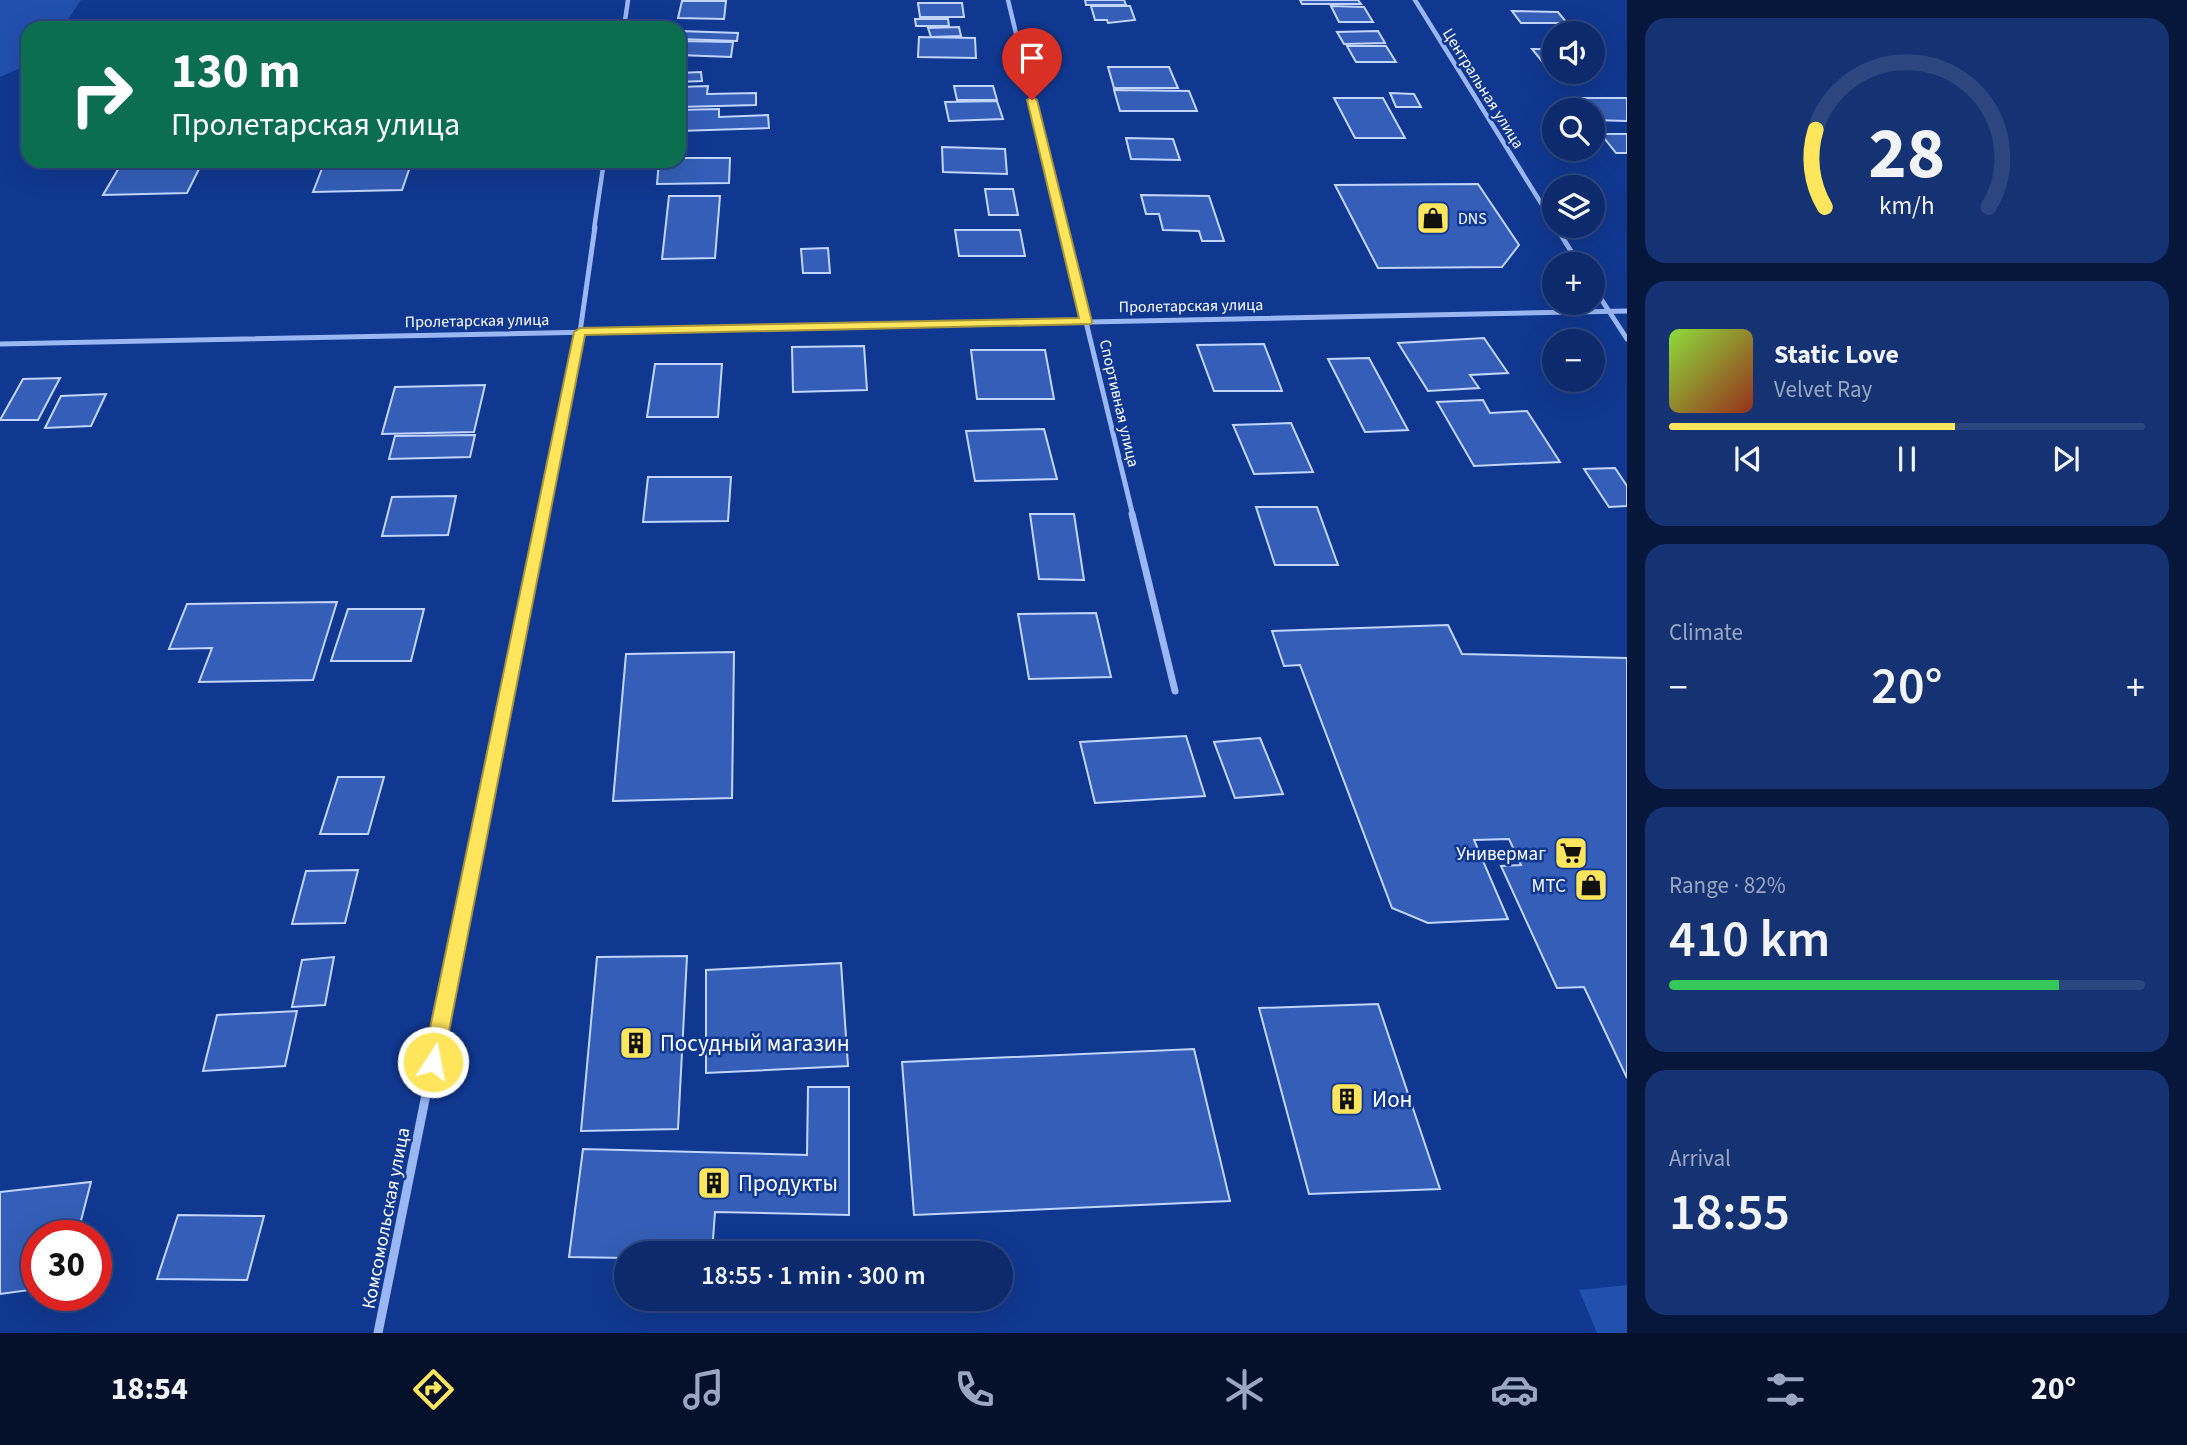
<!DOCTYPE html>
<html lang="en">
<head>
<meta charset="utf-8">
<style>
  :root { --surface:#0c2a6c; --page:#153272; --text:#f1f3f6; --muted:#9aa7c2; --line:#2c467f; --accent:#ffe55c }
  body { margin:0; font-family:"Source Sans 3",sans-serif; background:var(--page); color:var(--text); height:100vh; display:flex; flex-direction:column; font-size:26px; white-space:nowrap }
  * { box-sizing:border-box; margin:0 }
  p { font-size:23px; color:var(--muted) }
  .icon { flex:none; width:38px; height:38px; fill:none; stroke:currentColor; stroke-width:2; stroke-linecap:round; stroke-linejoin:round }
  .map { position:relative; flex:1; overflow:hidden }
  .details { display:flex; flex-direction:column; gap:18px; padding:18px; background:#07173b; width:560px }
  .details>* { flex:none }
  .top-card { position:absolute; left:21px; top:21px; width:665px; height:147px; border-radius:21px; box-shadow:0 7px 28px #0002,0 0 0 2px var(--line); background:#0b6e4f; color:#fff; overflow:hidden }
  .buttons { position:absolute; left:1542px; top:21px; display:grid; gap:14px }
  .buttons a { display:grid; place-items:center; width:63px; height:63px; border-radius:50%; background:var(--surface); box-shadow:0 7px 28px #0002,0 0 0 2px var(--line); font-size:35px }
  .speed { position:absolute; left:21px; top:1220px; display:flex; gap:14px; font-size:35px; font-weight:700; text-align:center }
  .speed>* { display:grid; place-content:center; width:91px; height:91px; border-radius:50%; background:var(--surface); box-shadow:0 7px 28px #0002,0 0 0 2px var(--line); line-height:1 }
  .speed .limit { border:10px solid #d22; background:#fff; color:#111 }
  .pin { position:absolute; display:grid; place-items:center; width:60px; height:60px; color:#fff; margin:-72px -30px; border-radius:50% 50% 50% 0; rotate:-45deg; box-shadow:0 0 7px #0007 }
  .pin .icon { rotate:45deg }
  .me { position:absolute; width:77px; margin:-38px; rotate:11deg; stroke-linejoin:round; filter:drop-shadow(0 0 5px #0008) }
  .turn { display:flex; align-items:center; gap:24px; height:147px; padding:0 35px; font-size:32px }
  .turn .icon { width:91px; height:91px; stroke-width:2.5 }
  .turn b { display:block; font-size:49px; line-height:60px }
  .big { font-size:52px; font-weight:600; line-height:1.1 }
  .details .tile { flex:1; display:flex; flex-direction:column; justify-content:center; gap:10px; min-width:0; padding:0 24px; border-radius:21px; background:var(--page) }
  .details .dial { align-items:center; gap:0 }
  .dial svg { height:182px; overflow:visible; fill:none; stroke:var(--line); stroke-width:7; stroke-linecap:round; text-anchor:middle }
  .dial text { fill:var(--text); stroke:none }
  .song { display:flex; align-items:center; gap:21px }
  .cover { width:84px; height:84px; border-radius:10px; background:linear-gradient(135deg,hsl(90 70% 55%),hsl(10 70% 35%)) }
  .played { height:7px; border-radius:4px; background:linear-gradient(90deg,var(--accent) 60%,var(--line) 60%) }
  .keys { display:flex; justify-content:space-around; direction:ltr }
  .heat { display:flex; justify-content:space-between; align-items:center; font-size:38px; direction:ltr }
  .charge { height:10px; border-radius:5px; background:linear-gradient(90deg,#34c759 82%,var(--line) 0) }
  .trip { position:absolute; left:614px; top:1241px; width:399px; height:70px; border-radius:35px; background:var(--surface); box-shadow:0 7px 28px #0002,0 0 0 2px var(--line); font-weight:600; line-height:70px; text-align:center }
  .tab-bar { display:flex; height:112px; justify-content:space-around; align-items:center; background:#05112b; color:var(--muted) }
  .tab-bar .icon { width:49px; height:49px }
  .tab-bar .on { color:var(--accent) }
  .tab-bar b { font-size:32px; color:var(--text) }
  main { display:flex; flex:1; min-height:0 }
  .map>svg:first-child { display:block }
  .green { fill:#2250af }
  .building { fill:#345eb7; stroke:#c2d5fd; stroke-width:2 }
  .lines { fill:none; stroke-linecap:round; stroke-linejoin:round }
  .minor-far3 { stroke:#9bb7f3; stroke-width:4.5 }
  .minor-far2 { stroke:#9bb7f3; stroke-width:5 }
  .minor-far1 { stroke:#9bb7f3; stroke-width:7 }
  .minor { stroke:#9bb7f3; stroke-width:9 }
  .route { fill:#ffe55c; stroke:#a6953c; stroke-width:2 }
  .labels { text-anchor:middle; stroke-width:5; stroke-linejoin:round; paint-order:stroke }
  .far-street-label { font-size:16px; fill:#fff; stroke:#103890 }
  .far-poi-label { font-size:16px; fill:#fff; stroke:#103890; text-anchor:start }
  .poi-label { font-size:19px; fill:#fff; stroke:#103890; text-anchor:end }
  .street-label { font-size:19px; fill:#fff; stroke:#103890 }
  .near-poi-label { font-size:23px; fill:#fff; stroke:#103890; text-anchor:start }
</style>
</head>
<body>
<main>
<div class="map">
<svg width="1627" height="1333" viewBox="0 0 1627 1333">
  <rect width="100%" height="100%" fill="#103890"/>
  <g class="green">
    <polygon points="0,0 81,0 62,28 28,28 28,65 0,77"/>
    <polygon points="1627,1285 1627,1333 1597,1333 1579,1290"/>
  </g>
  <g class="building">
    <polygon points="1085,0 1124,0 1126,5 1086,5"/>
    <polygon points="1300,0 1358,0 1361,4 1302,4"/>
    <polygon points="682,1 726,1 724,19 678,18"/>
    <polygon points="918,3 962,3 964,17 920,17"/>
    <polygon points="1091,6 1130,6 1135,20 1108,23 1107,20 1095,20"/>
    <polygon points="1331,6 1364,7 1373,22 1339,22"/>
    <polygon points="1512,11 1558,12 1567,23 1521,23"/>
    <polygon points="915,19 948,19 949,26 916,26"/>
    <polygon points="959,27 961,36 931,37 928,28"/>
    <polygon points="680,31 738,33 737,41 679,39"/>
    <polygon points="1378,31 1385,43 1344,44 1337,32"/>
    <polygon points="919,37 975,38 976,58 918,57"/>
    <polygon points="679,41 733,42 731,57 679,55"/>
    <polygon points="1347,46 1386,46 1396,62 1356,62"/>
    <polygon points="1532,49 1554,49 1554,65 1545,65"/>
    <polygon points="1108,67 1169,67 1178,88 1114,88"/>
    <polygon points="701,72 702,81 679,82 679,73"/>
    <polygon points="708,86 707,94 756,93 756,105 679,107 679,87"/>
    <polygon points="954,86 993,86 997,100 957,100"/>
    <polygon points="1114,90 1189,91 1197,111 1120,111"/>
    <polygon points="1390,93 1414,94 1421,107 1396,107"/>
    <polygon points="1334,98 1383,98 1405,138 1355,138"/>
    <polygon points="1576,98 1627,98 1627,121 1592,120 1592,110 1585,110"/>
    <polygon points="997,101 1003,119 949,121 945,102"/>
    <polygon points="719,109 719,117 768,115 769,128 679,131 679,110"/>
    <polygon points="1601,134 1627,134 1627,153 1616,153"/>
    <polygon points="1126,138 1173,139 1180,160 1131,159"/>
    <polygon points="942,147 1005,149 1007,174 943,172"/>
    <polygon points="679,158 730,158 729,183 657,184 659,161 679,161"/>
    <polygon points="123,161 203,161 187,193 103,195"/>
    <polygon points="325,161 412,161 402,190 313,192"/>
    <polygon points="1478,184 1519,245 1502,267 1378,268 1335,185"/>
    <polygon points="985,189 1013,189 1018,215 989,215"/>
    <polygon points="1141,195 1209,196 1224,241 1202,241 1199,231 1163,230 1159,214 1146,214"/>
    <polygon points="669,196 720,196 715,258 662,259"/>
    <polygon points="955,230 1020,230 1025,256 959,256"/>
    <polygon points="828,248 830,273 803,273 801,249"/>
    <polygon points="1484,338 1508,373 1470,375 1479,388 1428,391 1398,343"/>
    <polygon points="1264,344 1282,391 1214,391 1197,345"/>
    <polygon points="864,346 867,390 793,392 792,347"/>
    <polygon points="971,350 1045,350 1054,399 977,399"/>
    <polygon points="1369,358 1408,430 1365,432 1328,359"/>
    <polygon points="655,364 722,364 718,417 647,417"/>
    <polygon points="60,378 38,420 0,420 23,379"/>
    <polygon points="485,385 474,432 382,434 395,387"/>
    <polygon points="106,394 91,426 45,428 61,396"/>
    <polygon points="1483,400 1490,413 1527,411 1560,462 1474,466 1437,402"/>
    <polygon points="1291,423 1313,472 1254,474 1233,425"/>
    <polygon points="1044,429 1057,479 975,481 966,431"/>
    <polygon points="475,435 470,457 389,459 395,436"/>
    <polygon points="1615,468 1627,486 1627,506 1609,507 1584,469"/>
    <polygon points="648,477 731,477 728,521 643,522"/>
    <polygon points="456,496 448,535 382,536 392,497"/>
    <polygon points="1256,507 1317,507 1338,565 1275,565"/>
    <polygon points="1030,514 1074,514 1084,580 1039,579"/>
    <polygon points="337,602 313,680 199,682 212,648 169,649 187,604"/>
    <polygon points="348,609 424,609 411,661 331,661"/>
    <polygon points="1096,613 1111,677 1029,679 1018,614"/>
    <polygon points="1448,625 1462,654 1627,658 1627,1078 1584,987 1557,988 1501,866 1521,865 1509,839 1474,840 1508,919 1428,923 1392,908 1300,665 1284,666 1272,631"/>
    <polygon points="734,652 732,798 613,801 626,654"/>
    <polygon points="1186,736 1205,796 1095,803 1080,742"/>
    <polygon points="1260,738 1283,794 1235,798 1214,742"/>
    <polygon points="338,777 384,777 368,834 320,834"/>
    <polygon points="358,870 345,923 292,924 306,871"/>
    <polygon points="687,956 678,1129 581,1131 597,957"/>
    <polygon points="334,957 325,1005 292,1007 302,960"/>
    <polygon points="841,963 848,1066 706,1073 706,970"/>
    <polygon points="1378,1004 1440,1189 1309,1194 1259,1008"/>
    <polygon points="297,1011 285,1066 203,1071 217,1015"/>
    <polygon points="1194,1049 1230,1201 914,1215 902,1062"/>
    <polygon points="808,1087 849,1087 849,1215 715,1212 712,1253 626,1253 626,1258 569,1257 583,1149 807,1155"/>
    <polygon points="91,1182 77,1236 37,1236 37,1289 0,1294 0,1192"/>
    <polygon points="178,1215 264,1216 247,1280 157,1279"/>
  </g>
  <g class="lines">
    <g class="minor-far3">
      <polyline points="1008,0 1063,229"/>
      <polyline points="1415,0 1554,224"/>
      <polyline points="624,28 628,0"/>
      <polyline points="1555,226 1557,229"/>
      <polyline points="594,229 604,161"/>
    </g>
    <g class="minor-far2">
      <polyline points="1063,227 1133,516"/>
      <polyline points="1556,227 1579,264"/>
      <polyline points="1592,285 1627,339"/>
      <polyline points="0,344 1627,311"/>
      <polyline points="543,516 580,332 595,227"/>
    </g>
    <g class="minor-far1">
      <polyline points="1132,514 1175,691"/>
      <polyline points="470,878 543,514"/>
    </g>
    <polyline class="minor" points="378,1333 470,876"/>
  </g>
  <polygon class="route" points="1032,97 1037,100 1092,322 1091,324 585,335 443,1062 440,1069 433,1072 426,1069 423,1062 574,332 580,328 1079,318 1027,100"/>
  <defs>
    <symbol id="shop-square" viewBox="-11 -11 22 22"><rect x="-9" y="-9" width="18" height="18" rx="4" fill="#ffe55c" stroke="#103890"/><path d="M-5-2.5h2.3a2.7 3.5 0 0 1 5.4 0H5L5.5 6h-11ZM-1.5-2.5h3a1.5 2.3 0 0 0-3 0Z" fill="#111"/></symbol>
    <symbol id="supermarket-square" viewBox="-11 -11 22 22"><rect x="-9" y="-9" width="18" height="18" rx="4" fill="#ffe55c" stroke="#103890"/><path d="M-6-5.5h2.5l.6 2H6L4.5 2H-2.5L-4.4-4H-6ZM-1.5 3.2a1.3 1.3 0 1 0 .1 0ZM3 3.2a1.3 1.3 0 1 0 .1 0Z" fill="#111"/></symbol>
    <symbol id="building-square" viewBox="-11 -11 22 22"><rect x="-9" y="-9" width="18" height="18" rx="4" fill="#ffe55c" stroke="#103890"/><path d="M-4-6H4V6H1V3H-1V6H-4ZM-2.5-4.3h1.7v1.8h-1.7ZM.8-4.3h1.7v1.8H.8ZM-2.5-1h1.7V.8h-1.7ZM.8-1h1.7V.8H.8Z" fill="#111"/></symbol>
  </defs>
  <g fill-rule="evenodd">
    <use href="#shop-square" x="1414" y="199" width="38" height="38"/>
    <use href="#supermarket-square" x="1552" y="834" width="38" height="38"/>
    <use href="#shop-square" x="1572" y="866" width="38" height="38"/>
    <use href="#building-square" x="617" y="1024" width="38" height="38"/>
    <use href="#building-square" x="1328" y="1080" width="38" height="38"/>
    <use href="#building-square" x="695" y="1164" width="38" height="38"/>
  </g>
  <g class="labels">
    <g class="far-street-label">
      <text transform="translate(1484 88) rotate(58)" y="6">Центральная улица</text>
      <text transform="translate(1191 305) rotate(-1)" y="6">Пролетарская улица</text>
      <text transform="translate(477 320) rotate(-1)" y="6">Пролетарская улица</text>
      <text transform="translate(1120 403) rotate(77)" y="6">Спортивная улица</text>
    </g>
    <g class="far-poi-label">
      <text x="1458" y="224">DNS</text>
    </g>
    <g class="poi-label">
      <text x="1546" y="860">Универмаг</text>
      <text x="1566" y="892">МТС</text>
    </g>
    <g class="street-label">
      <text transform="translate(385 1218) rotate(-79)" y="7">Комсомольская улица</text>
    </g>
    <g class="near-poi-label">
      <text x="660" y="1051">Посудный магазин</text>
      <text x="1372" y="1107">Ион</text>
      <text x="738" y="1191">Продукты</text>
    </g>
  </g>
</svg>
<div class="buttons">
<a><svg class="icon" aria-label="sound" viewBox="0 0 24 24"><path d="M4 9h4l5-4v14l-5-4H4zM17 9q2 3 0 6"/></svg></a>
<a><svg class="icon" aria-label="search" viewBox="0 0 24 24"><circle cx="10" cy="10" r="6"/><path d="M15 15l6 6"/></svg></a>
<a><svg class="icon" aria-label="layers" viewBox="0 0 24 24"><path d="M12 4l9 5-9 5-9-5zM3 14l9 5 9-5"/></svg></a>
<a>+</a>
<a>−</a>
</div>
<div class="speed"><div class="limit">30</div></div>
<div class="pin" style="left:1032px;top:100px;background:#d93025"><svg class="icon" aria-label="arrive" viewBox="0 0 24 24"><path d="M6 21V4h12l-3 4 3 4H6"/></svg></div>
<svg class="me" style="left:433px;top:1062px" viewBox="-20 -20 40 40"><circle r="17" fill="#ffe55c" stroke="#fff" stroke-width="3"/><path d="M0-11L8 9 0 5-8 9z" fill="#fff"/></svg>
<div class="trip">18:55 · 1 min · 300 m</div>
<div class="top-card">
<div class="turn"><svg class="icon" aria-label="right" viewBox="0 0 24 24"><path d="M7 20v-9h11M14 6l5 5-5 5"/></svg><div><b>130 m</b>Пролетарская улица</div></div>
</div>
</div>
<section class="details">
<div class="tile dial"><svg viewBox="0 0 100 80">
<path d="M14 69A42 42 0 1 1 86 69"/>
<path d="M14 69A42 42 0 0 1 10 35" stroke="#ffe55c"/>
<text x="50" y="56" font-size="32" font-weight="700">28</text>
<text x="50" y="72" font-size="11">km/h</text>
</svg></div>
<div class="tile">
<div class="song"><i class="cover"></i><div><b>Static Love</b><p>Velvet Ray</p></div></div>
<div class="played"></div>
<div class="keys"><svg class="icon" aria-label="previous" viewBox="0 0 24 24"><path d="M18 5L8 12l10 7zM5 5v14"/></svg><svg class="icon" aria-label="pause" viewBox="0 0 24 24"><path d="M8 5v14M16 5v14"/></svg><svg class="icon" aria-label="next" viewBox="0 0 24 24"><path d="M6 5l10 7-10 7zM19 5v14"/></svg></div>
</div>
<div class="tile"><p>Climate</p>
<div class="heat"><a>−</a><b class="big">20°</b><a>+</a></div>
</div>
<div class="tile"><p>Range · 82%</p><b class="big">410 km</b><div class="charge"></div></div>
<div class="tile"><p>Arrival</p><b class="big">18:55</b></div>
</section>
</main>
<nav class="tab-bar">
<b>18:54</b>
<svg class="icon on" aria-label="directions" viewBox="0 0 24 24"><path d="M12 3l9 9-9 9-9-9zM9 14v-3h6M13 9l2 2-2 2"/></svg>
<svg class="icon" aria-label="music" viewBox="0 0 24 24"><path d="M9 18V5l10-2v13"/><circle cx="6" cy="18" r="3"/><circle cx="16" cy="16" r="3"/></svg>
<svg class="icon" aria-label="phone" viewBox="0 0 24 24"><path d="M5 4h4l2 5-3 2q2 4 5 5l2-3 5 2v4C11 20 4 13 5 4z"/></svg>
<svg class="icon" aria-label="climate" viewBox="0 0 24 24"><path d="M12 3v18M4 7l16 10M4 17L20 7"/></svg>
<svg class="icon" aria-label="car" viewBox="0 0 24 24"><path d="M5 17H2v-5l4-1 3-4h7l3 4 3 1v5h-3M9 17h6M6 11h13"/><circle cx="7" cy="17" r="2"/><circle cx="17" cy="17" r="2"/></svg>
<svg class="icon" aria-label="filters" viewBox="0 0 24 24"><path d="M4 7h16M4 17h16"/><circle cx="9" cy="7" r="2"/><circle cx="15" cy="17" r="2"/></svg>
<b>20°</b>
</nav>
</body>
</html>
